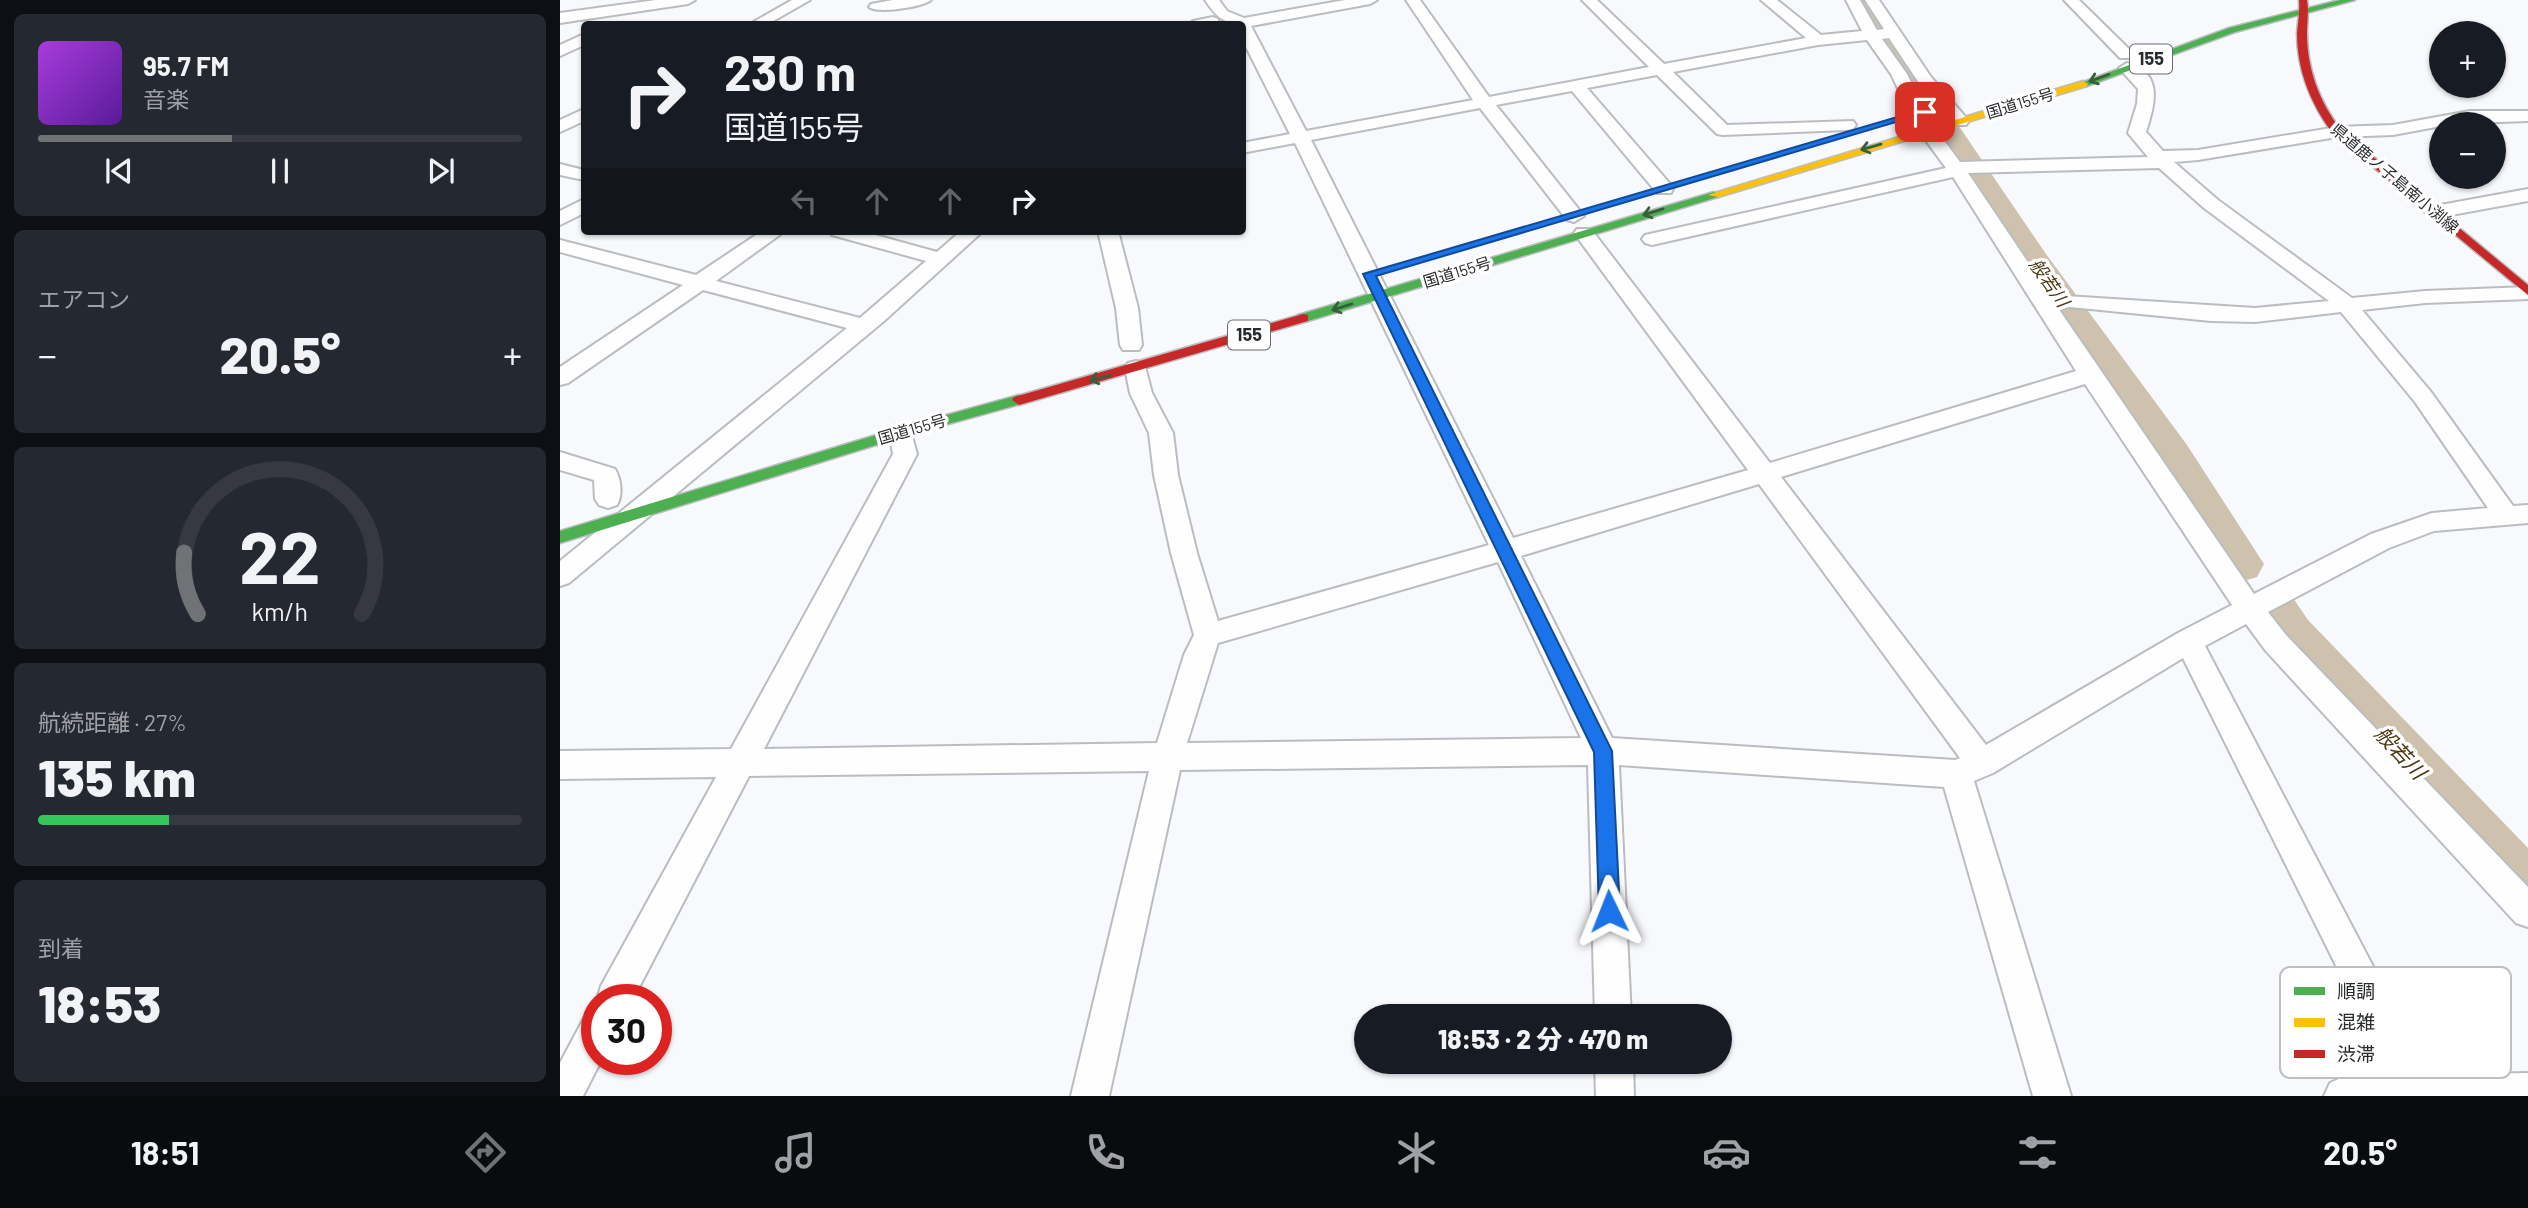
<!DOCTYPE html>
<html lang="ja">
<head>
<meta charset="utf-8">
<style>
  :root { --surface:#171b24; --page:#242831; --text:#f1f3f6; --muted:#9ea1a6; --line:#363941; --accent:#707376 }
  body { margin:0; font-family:Barlow,"Noto Sans JP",sans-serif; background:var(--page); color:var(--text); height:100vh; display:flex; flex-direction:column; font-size:26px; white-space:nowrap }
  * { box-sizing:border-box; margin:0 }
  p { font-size:23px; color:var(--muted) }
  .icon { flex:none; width:38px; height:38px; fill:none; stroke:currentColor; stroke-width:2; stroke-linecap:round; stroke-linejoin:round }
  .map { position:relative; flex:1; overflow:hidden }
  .drawer { display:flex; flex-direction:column; gap:14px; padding:14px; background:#0d0f14; width:560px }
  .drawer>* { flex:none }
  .guide { position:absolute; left:21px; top:21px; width:665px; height:214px; border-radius:7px; box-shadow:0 2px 5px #0004; background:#171b24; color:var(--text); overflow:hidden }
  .fabs { position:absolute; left:1869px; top:21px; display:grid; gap:14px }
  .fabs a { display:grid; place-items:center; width:77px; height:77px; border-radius:50%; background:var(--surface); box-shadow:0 2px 5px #0004; font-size:35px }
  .speed { position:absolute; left:21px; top:984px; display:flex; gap:14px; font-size:35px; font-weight:700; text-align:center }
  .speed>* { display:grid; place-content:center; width:91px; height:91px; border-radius:50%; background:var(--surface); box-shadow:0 2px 5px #0004; line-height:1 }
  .speed .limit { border:10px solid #d22; background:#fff; color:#111 }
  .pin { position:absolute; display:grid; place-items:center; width:60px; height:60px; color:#fff; margin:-30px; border-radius:14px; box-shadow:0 4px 10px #0006 }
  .me { position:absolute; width:77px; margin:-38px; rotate:358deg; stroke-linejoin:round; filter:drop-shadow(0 0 5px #0008) }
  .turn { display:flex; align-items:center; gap:24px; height:147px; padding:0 28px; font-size:32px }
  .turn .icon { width:91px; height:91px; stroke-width:2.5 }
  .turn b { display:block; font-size:49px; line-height:60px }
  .lanes { display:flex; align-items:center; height:66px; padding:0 28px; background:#0003; justify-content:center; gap:35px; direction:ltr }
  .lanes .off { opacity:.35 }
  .big { font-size:52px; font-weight:800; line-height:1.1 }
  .drawer .card { flex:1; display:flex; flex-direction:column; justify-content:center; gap:10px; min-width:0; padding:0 24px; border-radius:10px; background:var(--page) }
  .drawer .dial { align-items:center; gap:0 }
  .dial svg { height:182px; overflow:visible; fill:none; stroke:var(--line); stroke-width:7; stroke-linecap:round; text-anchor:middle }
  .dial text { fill:var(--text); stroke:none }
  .song { display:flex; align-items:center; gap:21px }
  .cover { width:84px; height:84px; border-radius:10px; background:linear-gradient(135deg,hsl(280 70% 55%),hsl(270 70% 35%)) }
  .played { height:7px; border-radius:4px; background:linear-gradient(90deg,var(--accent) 40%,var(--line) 40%) }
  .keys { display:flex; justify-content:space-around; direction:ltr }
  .heat { display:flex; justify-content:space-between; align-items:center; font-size:38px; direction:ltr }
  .charge { height:10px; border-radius:5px; background:linear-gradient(90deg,#34c759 27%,var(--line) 0) }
  .trip { position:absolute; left:794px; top:1004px; width:378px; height:70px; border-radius:35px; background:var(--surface); box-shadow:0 2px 5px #0004; font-weight:800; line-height:70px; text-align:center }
  .menu { display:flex; height:112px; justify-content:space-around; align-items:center; background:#090b0e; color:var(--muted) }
  .menu .icon { width:49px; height:49px }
  .menu .active { color:var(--accent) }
  .menu b { font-size:32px; color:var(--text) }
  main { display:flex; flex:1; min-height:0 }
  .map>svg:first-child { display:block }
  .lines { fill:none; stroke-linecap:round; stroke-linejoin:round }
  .river { fill:#cec2ae; fill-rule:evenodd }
  .street-casing { stroke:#babdc0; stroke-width:4 }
  .fast-casing { stroke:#babdc0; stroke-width:3 }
  .slow-casing { stroke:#babdc0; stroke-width:3 }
  .jam-casing { stroke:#babdc0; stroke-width:3 }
  .street { fill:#fefeff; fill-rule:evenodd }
  .fast { fill:#4caf50; fill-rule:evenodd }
  .slow { fill:#ffc107; fill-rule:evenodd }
  .jam { fill:#c62828; fill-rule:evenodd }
  .oneway { stroke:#36603c }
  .route { fill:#1a73e8; stroke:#114b97; stroke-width:2 }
  .labels { text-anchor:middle; stroke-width:7; stroke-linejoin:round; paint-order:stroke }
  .far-street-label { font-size:16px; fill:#282b2e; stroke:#fff }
  .shield { fill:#fff; stroke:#686b6d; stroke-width:2 }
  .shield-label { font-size:18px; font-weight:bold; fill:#282b2e }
  .far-water-label { font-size:18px; font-style:italic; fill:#4b3610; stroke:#fff }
  .water-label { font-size:21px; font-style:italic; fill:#4b3610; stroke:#fff }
  .key { fill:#fff; stroke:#bebfc0; stroke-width:2 }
  .key-label { font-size:19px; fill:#282b2e }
</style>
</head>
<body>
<main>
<section class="drawer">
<div class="card">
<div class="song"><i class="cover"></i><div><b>95.7 FM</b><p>音楽</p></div></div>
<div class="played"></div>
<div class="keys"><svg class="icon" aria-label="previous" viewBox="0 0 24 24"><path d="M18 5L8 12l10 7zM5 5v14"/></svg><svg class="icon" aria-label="pause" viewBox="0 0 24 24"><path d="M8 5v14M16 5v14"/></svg><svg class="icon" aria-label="next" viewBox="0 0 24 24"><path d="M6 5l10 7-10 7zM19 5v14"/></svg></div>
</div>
<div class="card"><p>エアコン</p>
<div class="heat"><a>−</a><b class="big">20.5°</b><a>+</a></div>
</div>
<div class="card dial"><svg viewBox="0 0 100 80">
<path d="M14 69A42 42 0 1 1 86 69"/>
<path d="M14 69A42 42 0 0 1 8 42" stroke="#707376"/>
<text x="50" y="56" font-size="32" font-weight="700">22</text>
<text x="50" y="72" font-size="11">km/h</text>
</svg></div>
<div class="card"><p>航続距離 · 27%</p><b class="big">135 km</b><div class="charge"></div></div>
<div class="card"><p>到着</p><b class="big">18:53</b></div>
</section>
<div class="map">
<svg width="1968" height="1096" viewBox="0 0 1968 1096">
  <rect width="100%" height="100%" fill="#f7f9fc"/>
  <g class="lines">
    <g class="river">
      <polygon points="1287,0 1313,0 1486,254 1627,445 1704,564 1697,577 1680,582 1663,577 1597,467 1454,260"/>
      <polygon points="1715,592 1733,598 1748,620 1968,848 1968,920 1947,911 1712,648 1690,612 1697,598"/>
    </g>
    <defs>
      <g id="street">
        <polygon points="96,0 135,0 128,4 0,23 0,13"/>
        <polygon points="232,0 250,0 208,24 190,24"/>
        <path d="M333,0H371C363,7 317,14 309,7L311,4Z"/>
        <path d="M645,0H659L667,11L684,18L785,0H817L810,4L691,26L746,131L913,100L846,0H860L929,97L1089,67L1022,0H1037L1104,64L1246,38L1201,0H1217L1261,35L1302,31L1286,0H1300L1317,30L1324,29L1305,0H1319L1371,77L1409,121L1406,125H1394L1359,83L1329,38L1322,39L1347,74L1367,114L1364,118H1352L1331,74L1307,40L1258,45L1113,72L1167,125L1293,121L1296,125L1293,129L1287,130L1163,135L1157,134L1097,75L1027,88L1111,185L1113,189L1111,193H1097L1012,91L936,105L1024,216L1014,222L1007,220L920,108L751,140L953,538L1188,470L1017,237L1014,233L1017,229H1031L1210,463L1516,371L1393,177L1092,245L1085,243L1082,239L1085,235L1386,168L1359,131L1368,126L1374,127L1400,162L1588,157L1568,133L1577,104L1578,89L1559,68L1567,63C1605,73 1594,106 1586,132L1603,151L1638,150L1777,127L1833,125L1910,111H1968V121L1881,124V126L1833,135L1777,137L1638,160L1614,162L1658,200L1792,298L1865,291L1968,287V299L1865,303L1802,310L1871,392L1953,506L1968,505V523L1874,531L1829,548L1708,612L1726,635L1968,887V927L1956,923L1706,651L1686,624L1645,646L1870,1075L1968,1073V1096H1764L1770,1083L1783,1077L1831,1076L1623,658L1433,773L1414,781L1511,1096H1473L1384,787L1059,765L1071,1017H1035L1028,765L620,770L549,1096H511L589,771L189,776L73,999L37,1000L41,986L156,777L0,779V751L171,749L333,454L329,432L333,426L341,424L349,426L357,454L204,749L597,743L624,655L634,635L611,553L594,475L589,433L570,393L565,368L568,363L576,361L584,363L592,393L613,433L618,475L637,553L658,621L929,545L735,143L682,153V143L730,134L682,39V24C663,24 655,15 645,0ZM1599,168L1644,208L1769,301L1695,308L1490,295L1408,173ZM1510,307L1651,321L1695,322L1781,312L1855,402L1928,508L1872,513L1811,534L1694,594L1498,308ZM1525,384L1672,605L1618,633L1426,745L1221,477ZM1199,484L1400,758L1395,760L1052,738L961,556ZM938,562L1021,738L627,743L658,643Z"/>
        <polygon points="1504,0 1519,0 1572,52 1574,55 1572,58 1560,58"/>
        <polygon points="653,17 658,19 659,24 630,24 633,21"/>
        <polygon points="24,34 24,45 0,56 0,45"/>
        <polygon points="24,109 24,121 0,132 0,120"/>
        <polygon points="0,164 24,170 24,180 0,175"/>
        <polygon points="1968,189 1968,201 1875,218 1865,212 1875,206"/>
        <polygon points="24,199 24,213 0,225 0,211"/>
        <polygon points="202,231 225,231 156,281 300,318 366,261 272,235 269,231 301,231 377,252 401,231 423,231 324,321 9,583 0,586 0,561 287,328 143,290 8,383 0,385 0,367 123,285 0,252 0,240 136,275"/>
        <polygon points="538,231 558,231 578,308 582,345 579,350 563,350 560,345 556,308"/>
        <path d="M0,452L55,469C61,479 63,495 57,505L48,508L39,505L35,499L34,480L0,470Z"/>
        <polygon points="37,1013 37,1059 42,1059 23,1096 0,1096 0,1063 24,1018"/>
        <polygon points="1035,1062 1073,1062 1074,1096 1036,1096"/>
      </g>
      <g id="fast">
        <polygon points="1780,0 1795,0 1675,32 1527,86 1518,84 1669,28"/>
        <polygon points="1154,192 1160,195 1158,197 748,321 738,321 737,318 738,315"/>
        <polygon points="459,395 464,397 466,400 464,403 345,436 0,543 0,531 336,429"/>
      </g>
      <polygon id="slow" points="1523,81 1528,84 1527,86 1158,197 1148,195"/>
      <g id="jam">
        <path d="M1739,0H1747C1749,11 1747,22 1747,33C1747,69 1759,101 1781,130L1968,285V295L1773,134C1751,104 1737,71 1737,33C1738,22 1740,11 1739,0Z"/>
        <polygon points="743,314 748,315 748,321 459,405 452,400 454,397"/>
      </g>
    </defs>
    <use href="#street" class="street-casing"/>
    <use href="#fast" class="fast-casing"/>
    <use href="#slow" class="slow-casing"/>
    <use href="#jam" class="jam-casing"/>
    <use href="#street" class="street"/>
    <use href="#fast" class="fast"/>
    <use href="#slow" class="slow"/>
    <use href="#jam" class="jam"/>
  </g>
  <defs><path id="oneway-shaft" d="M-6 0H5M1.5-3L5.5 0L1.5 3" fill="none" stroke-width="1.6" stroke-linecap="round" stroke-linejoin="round" transform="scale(1.75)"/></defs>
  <g class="oneway">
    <use href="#oneway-shaft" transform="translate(1539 78) rotate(160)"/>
    <use href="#oneway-shaft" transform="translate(1311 147) rotate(164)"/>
    <use href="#oneway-shaft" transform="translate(1093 212) rotate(163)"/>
    <use href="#oneway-shaft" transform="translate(782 307) rotate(163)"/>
    <use href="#oneway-shaft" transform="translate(540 378) rotate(165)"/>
  </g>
  <polygon class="route" points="1361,110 1370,112 816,276 1052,751 1060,911 1057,918 1049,921 1042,918 1039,911 1034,752 803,274"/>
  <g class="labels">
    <g class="far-street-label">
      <text transform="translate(1460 103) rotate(-17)" y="6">国道155号</text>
      <text transform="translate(1835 178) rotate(40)" y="6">県道鹿ノ子島南小渕線</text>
      <text transform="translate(897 272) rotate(-17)" y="6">国道155号</text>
      <text transform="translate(352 429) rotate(-16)" y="6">国道155号</text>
    </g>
    <g class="shield">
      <rect x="1570" y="44.5" width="42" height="29" rx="5"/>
      <rect x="668" y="320.5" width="42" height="29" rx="5"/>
    </g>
    <g class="shield-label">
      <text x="1591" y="65">155</text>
      <text x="689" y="341">155</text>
    </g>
    <g class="far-water-label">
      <text transform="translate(1489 283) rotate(55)" y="6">般若川</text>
    </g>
    <g class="water-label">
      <text transform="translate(1840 753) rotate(47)" y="7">般若川</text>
    </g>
  </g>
  <rect x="1720" y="967" width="231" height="111" rx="10" class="key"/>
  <rect x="1734" y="987" width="31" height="8" fill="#4caf50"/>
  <rect x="1734" y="1018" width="31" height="9" fill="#ffc107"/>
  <rect x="1734" y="1050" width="31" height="8" fill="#c62828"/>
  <g class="key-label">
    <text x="1777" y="998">順調</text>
    <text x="1777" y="1029">混雑</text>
    <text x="1777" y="1061">渋滞</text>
  </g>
</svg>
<div class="fabs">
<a>+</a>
<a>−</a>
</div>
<div class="speed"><div class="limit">30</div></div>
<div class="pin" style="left:1365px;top:112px;background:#d93025"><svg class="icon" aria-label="arrive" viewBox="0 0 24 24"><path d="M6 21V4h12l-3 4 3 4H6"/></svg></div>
<svg class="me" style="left:1049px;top:911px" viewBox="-20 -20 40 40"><path d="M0-17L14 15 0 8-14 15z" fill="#1a73e8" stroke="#fff" stroke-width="4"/></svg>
<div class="trip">18:53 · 2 分 · 470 m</div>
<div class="guide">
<div class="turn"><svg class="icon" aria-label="right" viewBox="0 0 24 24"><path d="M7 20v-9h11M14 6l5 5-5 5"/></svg><div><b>230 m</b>国道155号</div></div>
<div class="lanes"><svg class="icon off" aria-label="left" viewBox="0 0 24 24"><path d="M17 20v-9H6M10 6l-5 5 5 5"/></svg><svg class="icon off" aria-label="ahead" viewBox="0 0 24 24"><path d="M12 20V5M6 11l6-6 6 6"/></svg><svg class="icon off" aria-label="ahead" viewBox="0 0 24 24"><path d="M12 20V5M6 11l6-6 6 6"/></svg><svg class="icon" aria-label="right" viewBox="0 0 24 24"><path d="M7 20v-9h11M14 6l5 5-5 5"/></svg></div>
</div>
</div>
</main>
<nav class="menu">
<b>18:51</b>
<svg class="icon active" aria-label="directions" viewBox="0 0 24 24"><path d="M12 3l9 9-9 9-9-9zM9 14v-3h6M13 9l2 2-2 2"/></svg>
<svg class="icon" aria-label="music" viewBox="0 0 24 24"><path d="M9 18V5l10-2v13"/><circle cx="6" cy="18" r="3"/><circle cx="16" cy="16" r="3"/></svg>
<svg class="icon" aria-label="phone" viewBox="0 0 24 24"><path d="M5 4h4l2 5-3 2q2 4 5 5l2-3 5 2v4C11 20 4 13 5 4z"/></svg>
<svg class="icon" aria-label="climate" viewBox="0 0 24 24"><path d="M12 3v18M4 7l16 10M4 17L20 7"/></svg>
<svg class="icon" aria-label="car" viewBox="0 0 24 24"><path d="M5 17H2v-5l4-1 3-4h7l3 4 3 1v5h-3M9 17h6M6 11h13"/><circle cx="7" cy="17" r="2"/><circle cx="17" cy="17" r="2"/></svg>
<svg class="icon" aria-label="filters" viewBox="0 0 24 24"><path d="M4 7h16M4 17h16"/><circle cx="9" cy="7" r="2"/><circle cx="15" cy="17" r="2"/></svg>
<b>20.5°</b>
</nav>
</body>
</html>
